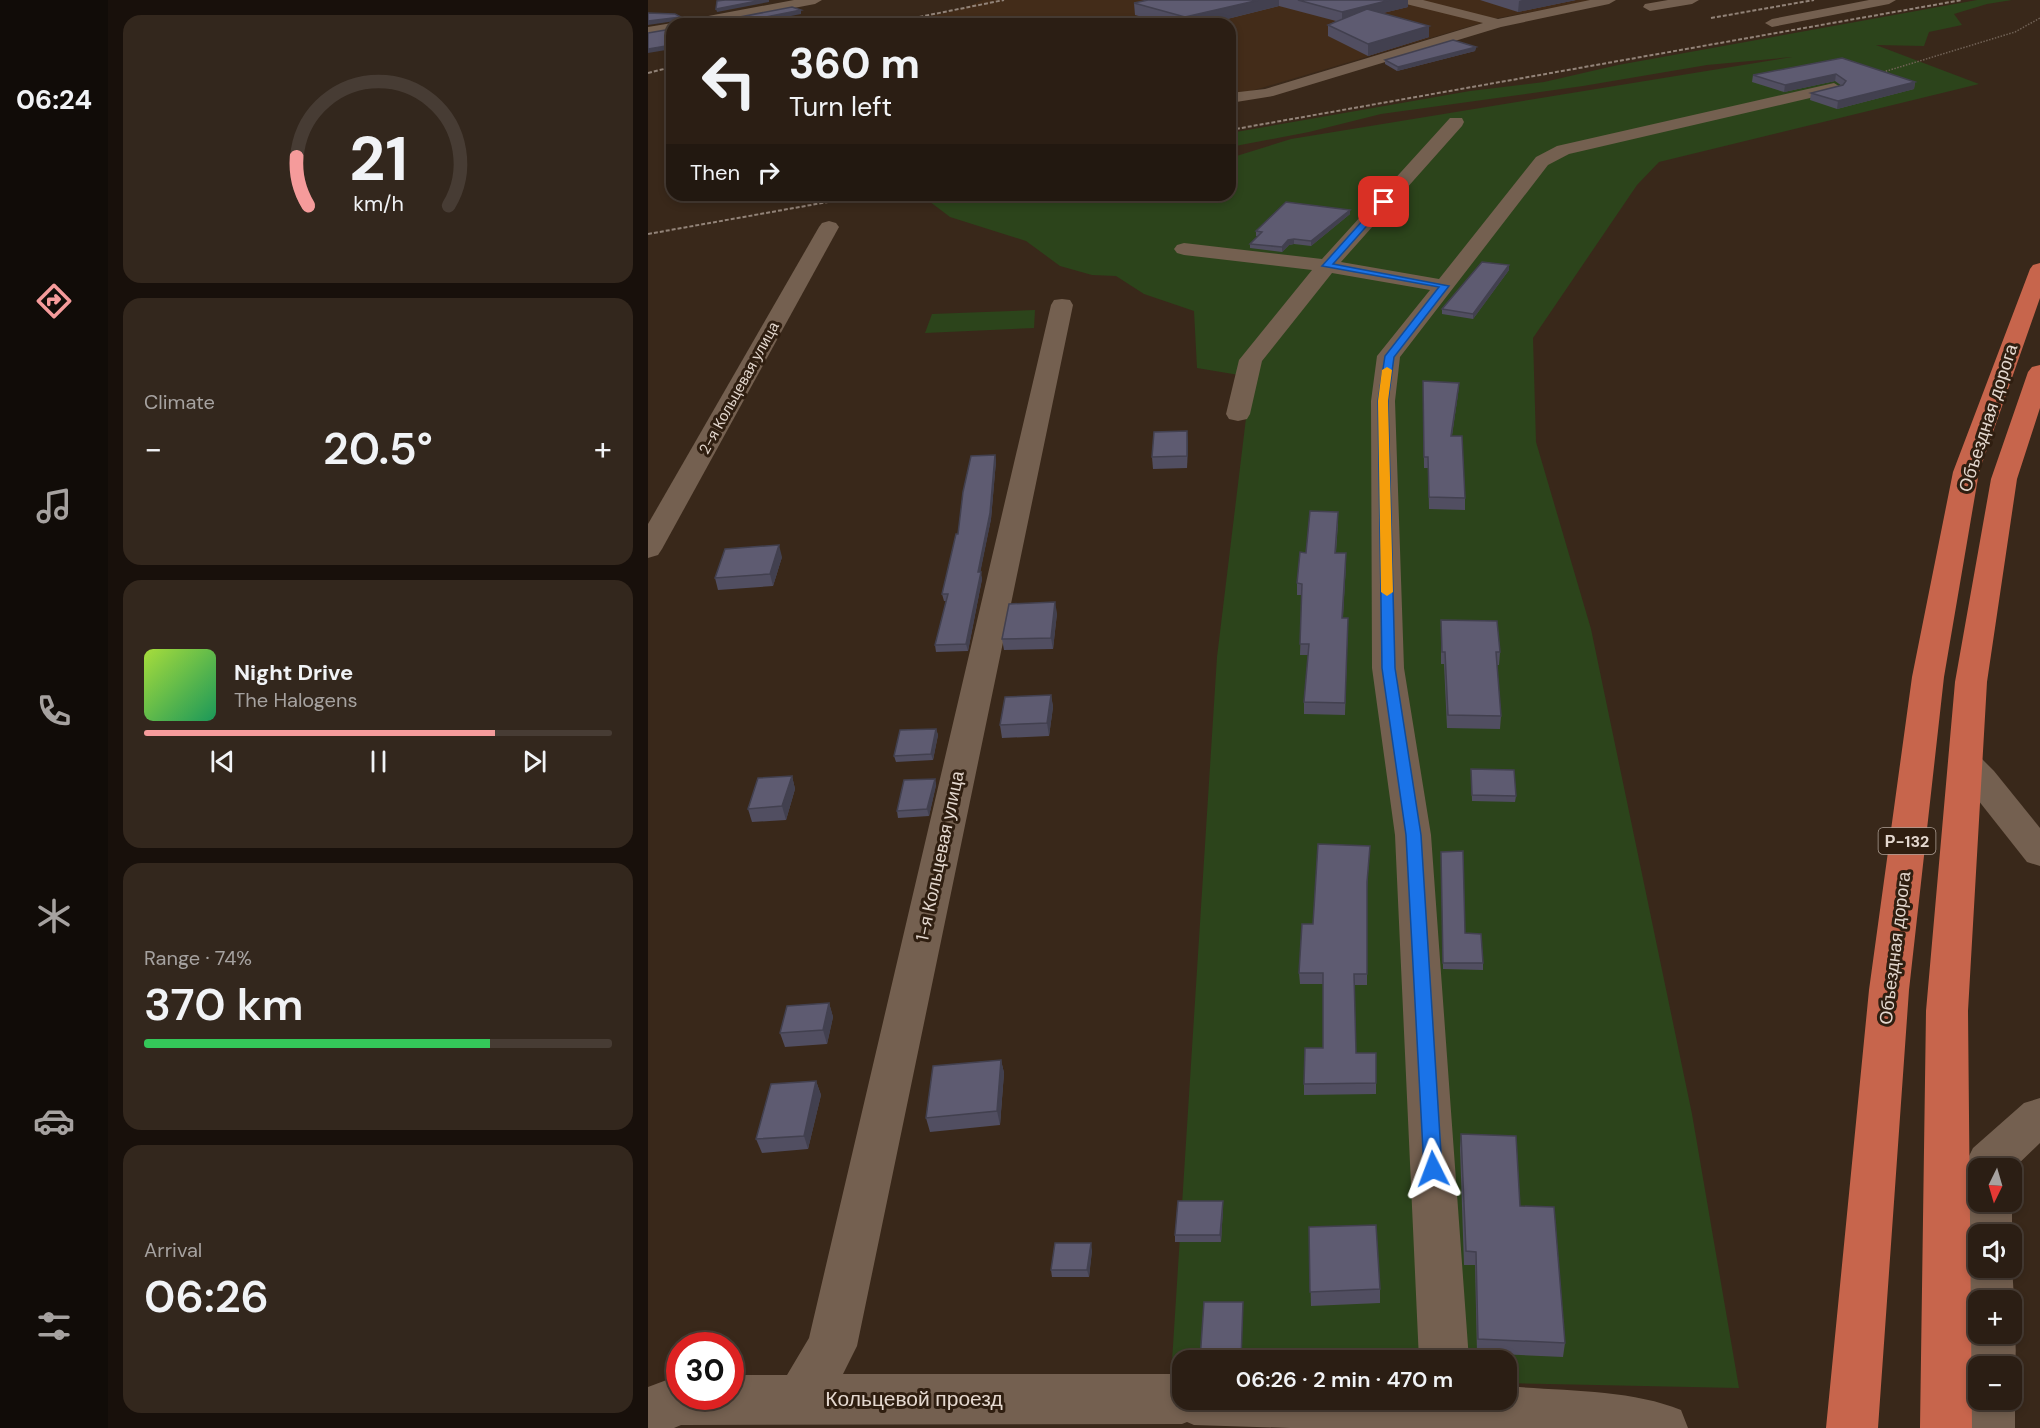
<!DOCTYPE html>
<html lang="en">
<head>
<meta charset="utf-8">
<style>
  :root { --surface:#2b1e14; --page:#33271d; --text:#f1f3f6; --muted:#a6a2a0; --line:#473c34; --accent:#f59b9b }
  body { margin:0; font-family:"DM Sans",sans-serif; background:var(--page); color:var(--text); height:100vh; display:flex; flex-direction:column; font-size:22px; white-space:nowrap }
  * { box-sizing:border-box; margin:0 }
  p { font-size:20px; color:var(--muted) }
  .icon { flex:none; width:33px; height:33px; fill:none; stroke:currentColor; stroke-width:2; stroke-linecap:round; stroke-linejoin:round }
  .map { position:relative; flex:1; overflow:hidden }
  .drawer { display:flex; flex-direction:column; gap:15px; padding:15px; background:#18100b; width:540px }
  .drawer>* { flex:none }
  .guide { position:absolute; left:18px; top:18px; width:570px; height:183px; border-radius:18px; box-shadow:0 3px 9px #0003,0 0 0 2px var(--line); background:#2b1e14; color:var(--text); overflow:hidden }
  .needle { width:39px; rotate:185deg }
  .fabs { position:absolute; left:1320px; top:1158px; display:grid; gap:12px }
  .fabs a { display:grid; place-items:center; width:54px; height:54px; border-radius:12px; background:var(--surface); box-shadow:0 3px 9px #0003,0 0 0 2px var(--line); font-size:30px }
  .speed { position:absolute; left:18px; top:1332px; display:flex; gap:12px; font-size:30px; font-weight:700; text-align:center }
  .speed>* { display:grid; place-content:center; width:78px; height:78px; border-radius:50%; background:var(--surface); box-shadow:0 3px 9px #0003,0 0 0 2px var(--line); line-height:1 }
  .speed .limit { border:9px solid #d22; background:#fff; color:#111 }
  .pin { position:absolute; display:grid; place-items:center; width:51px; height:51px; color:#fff; margin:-26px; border-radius:12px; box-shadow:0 3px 9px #0006 }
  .me { position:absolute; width:66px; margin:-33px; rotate:357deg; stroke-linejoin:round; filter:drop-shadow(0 0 4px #0008) }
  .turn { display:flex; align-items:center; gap:21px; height:126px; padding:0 24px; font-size:27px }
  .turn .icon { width:78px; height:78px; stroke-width:2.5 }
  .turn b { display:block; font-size:42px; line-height:51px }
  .then { display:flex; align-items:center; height:57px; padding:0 24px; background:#0003; gap:12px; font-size:22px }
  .big { font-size:45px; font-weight:600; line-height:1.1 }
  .drawer .widget { flex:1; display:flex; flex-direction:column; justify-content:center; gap:9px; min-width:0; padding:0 21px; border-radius:18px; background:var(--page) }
  .drawer .dial { align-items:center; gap:0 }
  .dial svg { height:156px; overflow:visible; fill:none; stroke:var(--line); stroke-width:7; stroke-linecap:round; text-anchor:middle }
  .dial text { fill:var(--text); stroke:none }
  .song { display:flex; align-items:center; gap:18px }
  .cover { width:72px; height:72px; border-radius:9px; background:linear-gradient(135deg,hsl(80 70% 55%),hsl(150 70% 35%)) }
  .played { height:6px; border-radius:3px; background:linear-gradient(90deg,var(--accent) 75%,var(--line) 75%) }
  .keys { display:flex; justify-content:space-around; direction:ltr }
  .heat { display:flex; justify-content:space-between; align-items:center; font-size:33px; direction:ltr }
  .charge { height:9px; border-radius:4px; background:linear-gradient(90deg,#34c759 74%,var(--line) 0) }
  .trip { position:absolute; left:524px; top:1350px; width:345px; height:60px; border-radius:18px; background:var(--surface); box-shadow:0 3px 9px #0003,0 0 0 2px var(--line); font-weight:600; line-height:60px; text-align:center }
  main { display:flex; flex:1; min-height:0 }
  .menu { display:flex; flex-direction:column; width:108px; justify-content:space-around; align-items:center; background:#110c08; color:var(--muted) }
  .menu .icon { width:42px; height:42px }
  .menu .active { color:var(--accent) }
  .menu b { font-size:27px; color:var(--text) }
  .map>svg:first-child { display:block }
  .built { fill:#432c19 }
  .green { fill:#2c441b }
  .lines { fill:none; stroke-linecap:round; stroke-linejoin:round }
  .path { stroke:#716256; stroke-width:1.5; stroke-dasharray:1.5 1.5; stroke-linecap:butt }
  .minor { fill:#746050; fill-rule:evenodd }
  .highway { fill:#c7654c; fill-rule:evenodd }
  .rail { stroke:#928378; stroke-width:2; stroke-dasharray:4 2; stroke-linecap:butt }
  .wall { fill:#514e61 }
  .shaded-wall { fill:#42404f }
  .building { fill:#5e5b71; stroke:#42404f; stroke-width:1.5 }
  .route { fill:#1a73e8; stroke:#114b97; stroke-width:1.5 }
  .slow { fill:#f59e0b }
  .labels { text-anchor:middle; stroke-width:6; stroke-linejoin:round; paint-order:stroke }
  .far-street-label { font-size:15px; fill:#e4d8cf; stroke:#2f1e10 }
  .shield { fill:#2f1e10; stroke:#aea096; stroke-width:1.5 }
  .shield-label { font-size:16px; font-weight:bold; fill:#e4d8cf }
  .street-label { font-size:18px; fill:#e4d8cf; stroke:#2f1e10 }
  .near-street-label { font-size:21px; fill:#e4d8cf; stroke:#2f1e10 }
</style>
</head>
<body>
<main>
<nav class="menu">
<b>06:24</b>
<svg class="icon active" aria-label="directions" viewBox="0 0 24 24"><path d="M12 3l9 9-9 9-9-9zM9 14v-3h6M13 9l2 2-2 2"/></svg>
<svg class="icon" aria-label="music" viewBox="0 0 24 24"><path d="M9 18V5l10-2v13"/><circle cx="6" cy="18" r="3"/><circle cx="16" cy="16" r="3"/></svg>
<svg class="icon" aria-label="phone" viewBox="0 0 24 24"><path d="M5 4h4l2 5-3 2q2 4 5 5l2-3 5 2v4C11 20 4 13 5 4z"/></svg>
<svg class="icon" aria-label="climate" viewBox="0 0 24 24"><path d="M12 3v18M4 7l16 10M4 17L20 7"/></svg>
<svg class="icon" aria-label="car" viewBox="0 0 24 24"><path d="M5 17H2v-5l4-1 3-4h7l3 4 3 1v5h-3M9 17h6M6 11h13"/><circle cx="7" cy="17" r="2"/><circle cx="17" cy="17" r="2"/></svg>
<svg class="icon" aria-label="filters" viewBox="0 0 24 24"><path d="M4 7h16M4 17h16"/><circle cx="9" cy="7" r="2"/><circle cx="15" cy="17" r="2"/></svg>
</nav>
<section class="drawer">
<div class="widget dial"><svg viewBox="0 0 100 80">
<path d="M14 69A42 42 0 1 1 86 69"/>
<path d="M14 69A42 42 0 0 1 8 44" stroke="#f59b9b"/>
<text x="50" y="56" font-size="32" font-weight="700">21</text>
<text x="50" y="72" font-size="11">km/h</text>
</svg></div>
<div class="widget"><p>Climate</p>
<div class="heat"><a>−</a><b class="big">20.5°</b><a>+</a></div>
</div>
<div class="widget">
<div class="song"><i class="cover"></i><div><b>Night Drive</b><p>The Halogens</p></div></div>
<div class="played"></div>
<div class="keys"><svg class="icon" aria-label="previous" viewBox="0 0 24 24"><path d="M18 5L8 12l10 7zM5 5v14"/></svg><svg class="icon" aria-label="pause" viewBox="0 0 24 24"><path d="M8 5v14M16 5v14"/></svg><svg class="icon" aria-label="next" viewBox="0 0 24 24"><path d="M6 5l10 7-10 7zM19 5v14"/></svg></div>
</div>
<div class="widget"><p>Range · 74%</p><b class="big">370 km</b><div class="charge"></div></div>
<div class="widget"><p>Arrival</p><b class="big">06:26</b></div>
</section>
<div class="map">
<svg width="1392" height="1428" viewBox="0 0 1392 1428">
  <rect width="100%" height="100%" fill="#39281a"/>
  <polygon class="built" points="335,0 947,0 850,18 603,91 582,93 582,24 243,24 311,10"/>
  <g class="green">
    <polygon points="1329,0 1364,0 1339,4 1306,14 1314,25 1281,32 1276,46 1228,45 1331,84 1011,162 989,185 885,338 888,442 943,629 1044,1114 1091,1388 858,1383 858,1360 534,1360 534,1377 523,1377 569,657 603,377 549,368 546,311 496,294 468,276 444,275 412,266 378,241 302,217 273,195 582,195 582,158 643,139 1144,57 1059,65 935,86 733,114 661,132 582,147 582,133 822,91 896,82 970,65"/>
    <polygon points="387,310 386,328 277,333 284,314"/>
  </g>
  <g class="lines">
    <polyline class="path" points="1232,73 1367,32 1392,18"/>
    <g class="minor">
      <polygon points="146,0 174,0 167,4 61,24 32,24 39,20"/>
      <polygon points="752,0 775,0 850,19 942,0 968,0 961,4 853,27 625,96 582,103 582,93 617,89 835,23 754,3"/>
      <polygon points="1020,0 1051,0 1044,4 1002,11 995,7 997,4"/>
      <polygon points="1221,0 1248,0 1241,4 1124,27 1117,23 1124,19"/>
      <polygon points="24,23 29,24 24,24 24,31 0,35 0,27"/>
      <polygon points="1186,83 1194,88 1192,91 921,154 900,165 752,357 747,401 756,668 783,835 821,1360 771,1360 747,835 724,668 723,401 729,356 782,290 684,273 614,361 602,414 599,419 590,421 581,419 578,414 591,360 664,270 536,255 529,253 526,249 529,245 536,243 674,259 802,118 814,118 816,122 814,126 693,262 791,279 888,157 909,146"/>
      <polygon points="181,221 188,223 191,227 14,549 10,555 0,558 0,524 171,227 174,223"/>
      <path d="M414,299L422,300L425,305L209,1346L195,1374H534V1400H858V1386C912,1391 983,1389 1033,1410L1040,1428H643L546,1425L539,1422L534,1424L33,1425L26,1428H0V1387L32,1375V1396H82V1375H139L161,1338L403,305L406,300Z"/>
      <polygon points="1317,751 1329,754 1346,771 1392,828 1392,866 1379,862 1300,762 1305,754"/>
      <polygon points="1392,1098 1392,1143 1364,1170 1330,1168 1330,1184 1325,1182 1318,1168 1318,1162 1325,1148 1376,1103"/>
      <path d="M1330,1186V1202H1364V1237V1234H1330V1268H1364V1264L1366,1300L1364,1305V1300H1330V1334H1364V1328C1369,1340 1369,1361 1364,1373V1366H1330V1400H1364V1392L1367,1400V1428H1315V1400L1323,1382C1314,1363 1310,1334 1325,1317C1311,1299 1315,1272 1324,1253L1329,1251L1324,1249C1315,1229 1315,1208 1325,1188Z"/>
    </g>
    <g class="highway">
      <polygon points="1392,263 1392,298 1331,472 1296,677 1261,990 1230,1428 1178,1428 1221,990 1264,677 1305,472 1382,269 1385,265"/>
      <polygon points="1392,365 1392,408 1369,479 1339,682 1320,1011 1324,1428 1272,1428 1278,1011 1307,682 1343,479 1380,372 1384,367"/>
    </g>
    <g class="rail">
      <polyline points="1063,18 1166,0"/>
      <polyline points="236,24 356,0"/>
      <polyline points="0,73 24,67"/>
      <polyline points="582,130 1314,0"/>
      <polyline points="0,234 219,195"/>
    </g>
  </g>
  <g class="wall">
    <polygon points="500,0 760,0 760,7 735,13 781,37 720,56 680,36 680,25 688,21 631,6 559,24 520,24 487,15 486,3"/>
    <polygon points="832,0 928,0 870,12"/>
    <polygon points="828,47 827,51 749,71 737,64 737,60"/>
    <polygon points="1194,58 1267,82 1266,89 1189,109 1162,100 1163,93 1194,86 1187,81 1136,92 1104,82 1105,75"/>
    <polygon points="702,210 702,214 663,246 646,244 641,245 634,252 602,248 602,244 610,236 608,236 608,231"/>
    <polygon points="861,265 861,270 825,319 794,314 794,309"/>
    <polygon points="775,381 811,383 810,394 804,436 817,498 817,510 781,509 780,468 776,468"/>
    <polygon points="540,442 539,468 505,469 504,457"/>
    <polygon points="347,455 348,461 343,519 332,572 334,579 320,651 288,652 287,645 298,601 296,601 294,594"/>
    <polygon points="690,523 688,553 698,564 695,618 700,618 697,715 656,714 656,702 660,655 652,655 654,595 649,595 649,583 658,553"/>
    <polygon points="134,557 125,586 70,590 67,578"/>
    <polygon points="409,613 405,649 356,650 354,639"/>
    <polygon points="793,620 852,652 851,665 849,665 853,716 852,729 799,728 796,664 793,664"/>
    <polygon points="403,695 405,707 401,736 354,738 352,725"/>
    <polygon points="288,729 290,735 285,760 248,762 246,756"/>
    <polygon points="823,769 868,796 867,802 824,801"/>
    <polygon points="144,776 147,789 138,820 104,822 100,809"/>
    <polygon points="287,779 288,785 281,816 250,818 249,811"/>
    <polygon points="793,852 817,933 835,963 835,970 795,969"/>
    <polygon points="721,856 719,891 719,985 706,985 708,1053 728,1053 728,1094 656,1095 656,1084 675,1048 675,984 652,984 651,973 665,924"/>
    <polygon points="181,1003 185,1017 179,1044 137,1047 132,1033"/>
    <polygon points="353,1060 356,1073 352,1125 282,1132 278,1118"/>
    <polygon points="168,1081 173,1095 160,1149 114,1153 108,1139"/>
    <polygon points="813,1134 872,1206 917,1343 915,1357 829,1353 827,1265 816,1265 812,1148"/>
    <polygon points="575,1208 573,1242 527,1242 527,1235"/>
    <polygon points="661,1227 732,1289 732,1303 663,1306"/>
    <polygon points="444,1250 441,1277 404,1277 403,1270"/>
  </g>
  <g class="shaded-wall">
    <polygon points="114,0 121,0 121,2 69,12 68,9"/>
    <polygon points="611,0 631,0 631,6 559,24 538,24 537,17"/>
    <polygon points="742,0 760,0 760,7 694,23 694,12"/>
    <polygon points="874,0 928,0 870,12 871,1"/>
    <polygon points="153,10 153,14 102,24 82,24"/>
    <polygon points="33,17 34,20 0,25 0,21"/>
    <polygon points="781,26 781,37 720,56 720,44"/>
    <polygon points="24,45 24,49 0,53 0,49"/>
    <polygon points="828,47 827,51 749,71 750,67"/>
    <polygon points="1188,74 1187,81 1136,92 1137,85"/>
    <polygon points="1267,82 1266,89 1189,109 1190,101"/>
    <polygon points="702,210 702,214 663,246 663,241"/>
    <polygon points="646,239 646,244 641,245 634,252 634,247 640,240"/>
    <polygon points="861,265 861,270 825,319 825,314"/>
    <polygon points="811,383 810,394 802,447 803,436"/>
    <polygon points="539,431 540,442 539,468"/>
    <polygon points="347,455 348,461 343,519 331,579 330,572"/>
    <polygon points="131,545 134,557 125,586 122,574"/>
    <polygon points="698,553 698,564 694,630 694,618"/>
    <polygon points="333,572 334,579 320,651 318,644"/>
    <polygon points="407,602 409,613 405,649 403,638"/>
    <polygon points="403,695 405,707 401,736 399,723"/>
    <polygon points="288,729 290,735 285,760 283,754"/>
    <polygon points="144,776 147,789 138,820 134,806"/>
    <polygon points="287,779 288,785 281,816 279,809"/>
    <polygon points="181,1003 185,1017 179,1044 175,1030"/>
    <polygon points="353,1060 356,1073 352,1125 349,1111"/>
    <polygon points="168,1081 173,1095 160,1149 156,1136"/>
    <polygon points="575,1201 575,1208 573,1242 572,1235"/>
    <polygon points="443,1243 444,1250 441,1277 439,1270"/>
  </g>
  <g class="building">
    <polygon points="77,0 114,0 68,9 69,1"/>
    <polygon points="500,0 611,0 537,17 486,3"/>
    <polygon points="650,0 742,0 694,12"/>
    <polygon points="144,7 153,10 82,24 65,24 66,22"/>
    <polygon points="719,9 781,26 720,44 680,25"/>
    <polygon points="0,13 27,14 33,17 0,21"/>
    <polygon points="25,23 47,23 51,24 25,24"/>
    <polygon points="24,27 24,45 0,49 0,33 23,29"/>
    <polygon points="805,40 828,47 750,67 737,60"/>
    <polygon points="1194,58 1267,82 1190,101 1163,93 1195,85 1198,81 1188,74 1137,85 1105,75"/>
    <polygon points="638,202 702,210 663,241 646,239 640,240 634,247 602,244 614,232 608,231"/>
    <polygon points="834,262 861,265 825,314 794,309"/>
    <polygon points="775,381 811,383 803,436 814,436 817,498 781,497 780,457 776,457"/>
    <polygon points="539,431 539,456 504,457 506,432"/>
    <polygon points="347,455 342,513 330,572 333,572 318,644 287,645 300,594 294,594 308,534 310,534 315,492 323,456"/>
    <polygon points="662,511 690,512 687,553 698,553 694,618 700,618 697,703 656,702 661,644 652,644 654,584 649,583 652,552 658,553"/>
    <polygon points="131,545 122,574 67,578 77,549"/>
    <polygon points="407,602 403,638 354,639 361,604"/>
    <polygon points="793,620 849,621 852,652 848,652 853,716 800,715 797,652 794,652"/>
    <polygon points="403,695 399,723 352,725 357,697"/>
    <polygon points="288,729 283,754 246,756 252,730"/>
    <polygon points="823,769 866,770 868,796 824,795"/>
    <polygon points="144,776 134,806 100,809 110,778"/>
    <polygon points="287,779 279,809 249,811 256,780"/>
    <polygon points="670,844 722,846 719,882 719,974 706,974 708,1053 728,1053 728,1083 656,1084 657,1048 675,1048 675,973 651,973 654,924 665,924"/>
    <polygon points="815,851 817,933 833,934 835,963 795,963 793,852"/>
    <polygon points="181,1003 175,1030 132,1033 139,1006"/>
    <polygon points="353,1060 349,1111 278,1118 285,1066"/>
    <polygon points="168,1081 156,1136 108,1139 123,1084"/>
    <polygon points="813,1134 868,1136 872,1206 906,1207 917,1343 830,1339 828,1252 818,1251"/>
    <polygon points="530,1201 575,1201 572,1235 527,1235"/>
    <polygon points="728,1225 732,1289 662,1292 661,1227"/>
    <polygon points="407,1243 443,1243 439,1270 403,1270"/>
    <polygon points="556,1302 595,1302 593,1360 552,1360"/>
  </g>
  <polygon class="route" points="733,200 740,202 685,264 801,286 746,357 740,401 747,668 773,835 794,1169 792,1175 785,1177 778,1175 776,1169 758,835 734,668 730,401 737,356 791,287 674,266"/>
  <polygon class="slow" points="739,367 744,370 740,401 745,592 739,596 733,592 730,401 734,370"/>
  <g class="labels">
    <g class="far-street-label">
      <text transform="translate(91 388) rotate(-61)" y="5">2-я Кольцевая улица</text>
    </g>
    <rect class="shield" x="1230.5" y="828" width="57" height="26" rx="4.5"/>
    <g class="shield-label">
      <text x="1259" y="847">Р-132</text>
    </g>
    <g class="street-label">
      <text transform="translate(1340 418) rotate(-72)" y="6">Объездная дорога</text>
      <text transform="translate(292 856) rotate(-78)" y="6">1-я Кольцевая улица</text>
      <text transform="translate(1247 948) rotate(-83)" y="6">Объездная дорога</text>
    </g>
    <g class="near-street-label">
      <text x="266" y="1406">Кольцевой проезд</text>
    </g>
  </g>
</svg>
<div class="fabs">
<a><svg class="needle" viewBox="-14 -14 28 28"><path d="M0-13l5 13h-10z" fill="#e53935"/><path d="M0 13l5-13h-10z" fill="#a6a2a0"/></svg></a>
<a><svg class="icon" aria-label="sound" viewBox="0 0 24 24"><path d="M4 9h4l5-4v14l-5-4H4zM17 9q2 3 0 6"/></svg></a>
<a>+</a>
<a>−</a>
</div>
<div class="speed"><div class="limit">30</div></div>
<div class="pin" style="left:736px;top:202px;background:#d93025"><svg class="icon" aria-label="arrive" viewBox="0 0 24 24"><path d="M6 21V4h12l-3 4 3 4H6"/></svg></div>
<svg class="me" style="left:785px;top:1169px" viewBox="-20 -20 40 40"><path d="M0-17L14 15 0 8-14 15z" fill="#1a73e8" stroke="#fff" stroke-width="4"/></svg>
<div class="trip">06:26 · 2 min · 470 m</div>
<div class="guide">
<div class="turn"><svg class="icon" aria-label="left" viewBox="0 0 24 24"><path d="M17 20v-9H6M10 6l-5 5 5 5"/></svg><div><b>360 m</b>Turn left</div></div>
<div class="then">Then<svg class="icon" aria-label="right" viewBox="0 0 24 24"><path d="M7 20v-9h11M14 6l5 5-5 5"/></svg></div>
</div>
</div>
</main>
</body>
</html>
